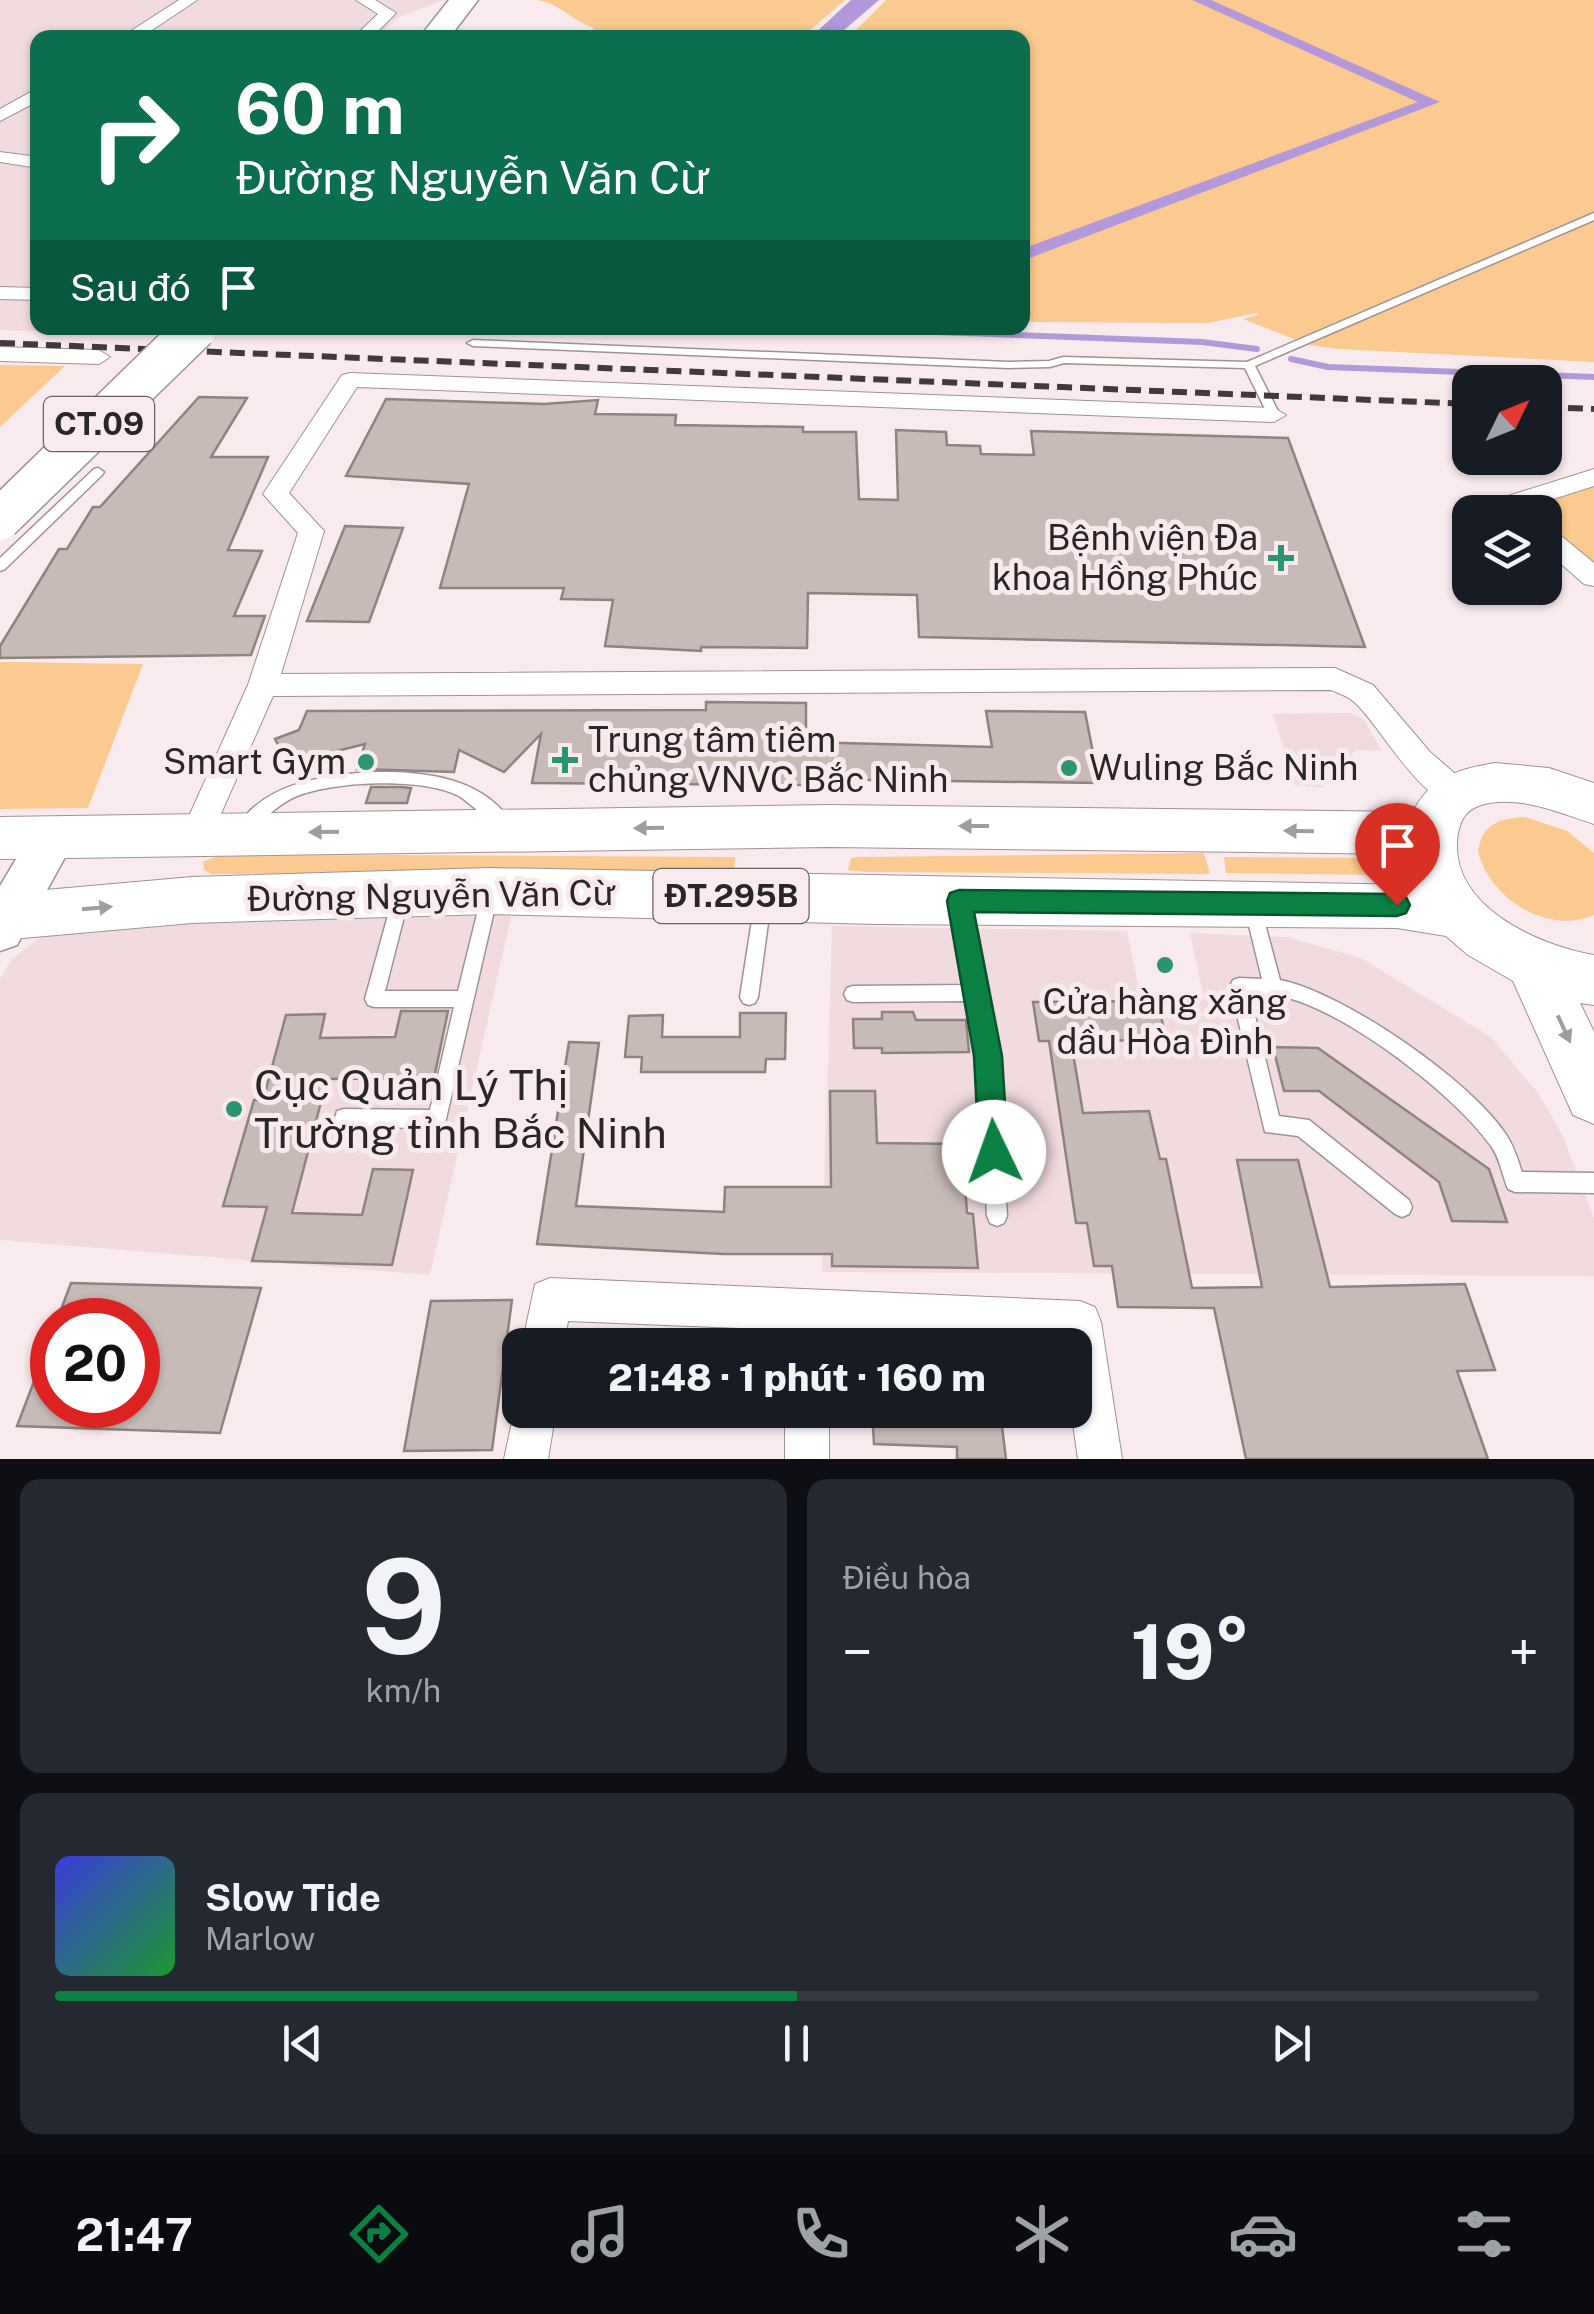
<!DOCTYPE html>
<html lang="vi">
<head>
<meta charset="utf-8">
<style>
  :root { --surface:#171b24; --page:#242831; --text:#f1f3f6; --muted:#9ea1a6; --line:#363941; --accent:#0b8043 }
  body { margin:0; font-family:"Public Sans",sans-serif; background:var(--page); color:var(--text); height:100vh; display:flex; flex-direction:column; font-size:38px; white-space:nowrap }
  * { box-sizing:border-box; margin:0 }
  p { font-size:32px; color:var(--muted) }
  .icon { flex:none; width:55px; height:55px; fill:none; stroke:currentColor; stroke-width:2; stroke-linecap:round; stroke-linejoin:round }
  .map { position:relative; height:1459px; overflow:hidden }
  .sheet { display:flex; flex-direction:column; gap:20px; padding:20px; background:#0d0f14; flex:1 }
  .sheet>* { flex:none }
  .banner { position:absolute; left:30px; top:30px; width:1000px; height:305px; border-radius:20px; box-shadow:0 2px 8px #0004; background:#0b6e4f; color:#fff; overflow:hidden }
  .needle { width:65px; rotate:47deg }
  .buttons { position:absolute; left:1452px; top:365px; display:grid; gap:20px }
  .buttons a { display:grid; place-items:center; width:110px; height:110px; border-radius:20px; background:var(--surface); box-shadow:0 2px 8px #0004; font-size:50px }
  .speed { position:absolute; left:30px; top:1298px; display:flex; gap:20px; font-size:50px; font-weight:700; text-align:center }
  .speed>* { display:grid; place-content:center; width:130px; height:130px; border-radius:50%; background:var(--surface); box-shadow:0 2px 8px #0004; line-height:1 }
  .speed .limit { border:15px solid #d22; background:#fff; color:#111 }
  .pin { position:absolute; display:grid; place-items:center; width:85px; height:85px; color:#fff; margin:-102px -42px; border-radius:50% 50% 50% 0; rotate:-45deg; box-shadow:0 0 10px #0007 }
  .pin .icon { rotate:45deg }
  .me { position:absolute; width:110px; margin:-55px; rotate:357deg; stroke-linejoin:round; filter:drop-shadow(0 0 8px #0008) }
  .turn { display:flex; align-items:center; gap:35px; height:210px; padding:0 40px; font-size:45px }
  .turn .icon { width:130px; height:130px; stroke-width:2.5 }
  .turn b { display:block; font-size:70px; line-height:85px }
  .then { display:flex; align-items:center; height:95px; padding:0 40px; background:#0003; gap:20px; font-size:38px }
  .big { font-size:75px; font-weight:800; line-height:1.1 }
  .sheet .tile { flex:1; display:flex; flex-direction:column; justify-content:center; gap:15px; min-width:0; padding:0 35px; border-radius:20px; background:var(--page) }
  .sheet .dial { align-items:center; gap:0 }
  .dial b { font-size:130px; line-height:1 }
  .song { display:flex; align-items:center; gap:30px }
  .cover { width:120px; height:120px; border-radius:15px; background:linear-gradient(135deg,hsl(240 70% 55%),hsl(130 70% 35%)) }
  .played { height:10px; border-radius:5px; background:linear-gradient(90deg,var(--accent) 50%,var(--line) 50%) }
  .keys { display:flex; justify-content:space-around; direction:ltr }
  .heat { display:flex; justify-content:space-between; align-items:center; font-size:55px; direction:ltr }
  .sheet .tiles { flex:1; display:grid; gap:20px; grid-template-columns:1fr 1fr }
  .tile:last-child { grid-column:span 2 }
  .trip { position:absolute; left:502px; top:1328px; width:590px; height:100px; border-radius:20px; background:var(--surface); box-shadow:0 2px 8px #0004; font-weight:800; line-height:100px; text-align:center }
  .menu { display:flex; height:160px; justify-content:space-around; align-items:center; background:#090b0e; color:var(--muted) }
  .menu .icon { width:70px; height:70px }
  .menu .on { color:var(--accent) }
  .menu b { font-size:45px; color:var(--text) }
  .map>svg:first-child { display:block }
  .built { fill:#f2dbdf }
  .green { fill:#fbca90 }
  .water { fill:#b398da }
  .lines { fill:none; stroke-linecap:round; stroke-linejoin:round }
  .stream { stroke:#b398da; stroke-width:6 }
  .canal { fill:#b398da; fill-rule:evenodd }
  .building { fill:#c8bbb7; stroke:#8f837f; stroke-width:2.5 }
  .lane-casing { stroke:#9f9294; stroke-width:3 }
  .street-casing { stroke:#9f9294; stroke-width:2 }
  .secondary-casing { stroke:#9f9294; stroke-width:3 }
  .primary-casing { stroke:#9f9294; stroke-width:2 }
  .highway-casing { stroke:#9f9294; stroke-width:3 }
  .lane { fill:#fff; fill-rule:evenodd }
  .street { fill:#fff; fill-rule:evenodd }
  .secondary { fill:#fff; fill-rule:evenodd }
  .primary { fill:#fff; fill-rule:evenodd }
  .highway { fill:#fff; fill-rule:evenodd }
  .rail { stroke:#403a3a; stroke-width:6; stroke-dasharray:15 8; stroke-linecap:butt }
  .highway-bridge-casing { stroke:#9f9294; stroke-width:44; stroke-linecap:butt }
  .highway-bridge { stroke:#fff; stroke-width:41 }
  .oneway { fill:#a09d9d }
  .route { fill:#0b8043; stroke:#07532c; stroke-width:2.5 }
  .poi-dot { fill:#2b9472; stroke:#f9ebed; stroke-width:4 }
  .labels { text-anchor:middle; stroke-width:10; stroke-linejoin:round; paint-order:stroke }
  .shield { fill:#f9ebed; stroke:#696162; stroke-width:2.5 }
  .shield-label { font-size:32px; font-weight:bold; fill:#2b2626 }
  .poi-label { font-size:35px; fill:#2b2626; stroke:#f9ebed; text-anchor:end }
  .street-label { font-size:35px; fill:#2b2626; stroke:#f9ebed }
  .near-poi-label { font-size:42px; fill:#2b2626; stroke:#f9ebed; text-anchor:start }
</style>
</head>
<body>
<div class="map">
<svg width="1594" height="1459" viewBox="0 0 1594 1459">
  <rect width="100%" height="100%" fill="#f9ebed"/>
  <g class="built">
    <polygon points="0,0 445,0 399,17 378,37 38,38 38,328 72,328 67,332 0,330"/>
    <polygon points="1350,713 1364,720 1382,751 1356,750 1322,788 1295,785 1273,714"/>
    <polygon points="512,913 430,1275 0,1240 0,979 12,959 49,931 64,926"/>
    <polygon points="832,926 1127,931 1141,999 1204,999 1190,933 1287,937 1361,958 1491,1037 1538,1093 1562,1134 1594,1218 1594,1276 822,1272"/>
  </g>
  <g class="green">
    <path d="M537,0H845L802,37L583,38L594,28C571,21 564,5 537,0Z"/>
    <polygon points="886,0 1594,0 1594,362 1338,349 1309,345 1243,319 1258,315 1257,313 1208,323 1023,322 1022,38 848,38"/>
    <polygon points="0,365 65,366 0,427"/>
    <polygon points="1594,484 1594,572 1545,531 1545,512 1523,510 1527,503"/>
    <polygon points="0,662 143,664 88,808 0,809"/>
    <path d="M1525,817L1567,831L1594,853V915C1547,936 1489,898 1478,851C1482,824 1500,818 1525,817Z"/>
    <polygon points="1204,853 1210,874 866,872 848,870 851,858 859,857"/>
    <polygon points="404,855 735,857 734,871 211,874 204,870 203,862 217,856"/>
    <polygon points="1224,857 1375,858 1385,870 1374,875 1226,873"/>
  </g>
  <polygon class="water" points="851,0 879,0 836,37 811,37"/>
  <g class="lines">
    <g class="stream">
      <polyline points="831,328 1202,342 1257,349"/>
      <polyline points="1291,359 1328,367 1594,377"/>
    </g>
    <g class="canal">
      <polygon points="1192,0 1211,0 1440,102 1022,261 1022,249 1418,102"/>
      <polygon points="816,328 842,328 832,334"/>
    </g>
  </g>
  <g class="building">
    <polygon points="199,397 247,398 211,457 268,457 228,550 262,551 234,616 265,616 251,655 0,658 0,646 59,549 67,549 93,507 100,507"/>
    <polygon points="386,399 544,404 598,400 595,414 676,415 675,425 803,427 803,432 856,432 859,499 898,500 896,430 946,432 947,445 980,446 981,454 1034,455 1031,431 1288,438 1365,647 919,637 917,595 808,593 807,648 701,647 701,651 605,646 613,600 561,599 564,588 440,588 469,484 346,476"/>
    <polygon points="345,526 403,528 369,622 307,621"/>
    <polygon points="706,702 806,703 806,742 992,747 986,711 1085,712 1099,783 806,779 806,785 532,783 541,734 504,772 459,750 454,772 357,769 365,744 325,754 290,768 275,739 299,730 307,711 706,710"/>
    <polygon points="371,787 401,787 411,788 407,803 366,803"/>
    <polygon points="1158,1001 1166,1040 1071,1041 1083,1113 1149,1111 1160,1159 1166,1159 1192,1288 1262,1287 1237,1160 1298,1160 1330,1287 1465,1284 1495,1370 1457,1371 1488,1459 1246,1459 1214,1308 1118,1307 1112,1266 1094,1266 1087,1223 1076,1223 1049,1041 1039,1041 1033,1002"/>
    <polygon points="401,1011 448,1011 434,1078 327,1079 292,1213 362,1215 373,1169 413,1170 392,1265 252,1261 267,1207 223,1206 254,1100 263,1100 286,1015 325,1014 320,1038 395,1037"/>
    <polygon points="882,1012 913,1012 916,1020 966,1020 969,1052 882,1053 882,1048 854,1048 853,1019 882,1019"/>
    <polygon points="740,1013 786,1013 785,1059 766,1059 765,1072 641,1072 642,1057 625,1057 629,1016 663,1015 662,1037 740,1037"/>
    <polygon points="569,1042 599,1043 576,1206 724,1212 725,1187 831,1187 830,1091 875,1091 877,1143 962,1144 967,1213 973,1214 978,1268 832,1266 832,1254 723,1254 537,1244"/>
    <polygon points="1273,1047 1318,1048 1489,1169 1507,1222 1452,1221 1439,1182 1319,1091 1284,1091"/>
    <polygon points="71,1283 261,1288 220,1433 17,1426 51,1337 52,1405 138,1405 138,1320 57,1320"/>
    <polygon points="512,1300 492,1450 404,1451 431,1301"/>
    <polygon points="872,1410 1000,1410 1006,1459 957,1459 957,1447 874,1444"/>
  </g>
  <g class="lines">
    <defs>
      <g id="lane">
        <polygon points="1594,213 1594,220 1255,366 1280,415 1274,419 1268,415 1245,368 1064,363 1050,367 1009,368 473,346 467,343 473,340 1009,362 1049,361 1063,357 1247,362"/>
        <polygon points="98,468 104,472 102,475 5,569 0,571 0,558 94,469"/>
        <path d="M368,772C420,771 481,775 512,823L510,828C507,828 505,829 502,829C496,828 469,802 459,796C422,777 335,781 297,796C280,803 266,817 253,829L247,831L241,829L239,824C267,783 322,776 368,772Z"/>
        <polygon points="401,890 407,892 409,897 385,991 458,991 481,898 483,893 489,891 495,893 497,898 446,1119 444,1126 437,1128 344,1127 337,1125 335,1118 337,1111 344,1109 430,1110 454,1007 374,1007 368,1005 365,999 393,897 395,892"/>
        <polygon points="763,894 769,896 771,901 758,997 755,1003 749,1005 743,1003 740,997 755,901 757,896"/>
        <polygon points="960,898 966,900 968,905 997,1056 1007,1216 1004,1223 997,1226 990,1223 987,1216 979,1056 969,1001 853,1002 847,1000 844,994 847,988 853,986 966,985 952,905 954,900"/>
        <path d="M1253,902L1259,904L1261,909L1280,980C1343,992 1473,1082 1507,1136C1514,1147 1518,1160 1522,1172L1594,1173V1193L1515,1192L1508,1189C1502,1175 1500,1158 1491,1146C1454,1094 1349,1014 1288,998C1276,994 1262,995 1250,995L1279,1116L1309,1120L1409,1200L1412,1207L1409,1214L1402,1217L1395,1214L1298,1136L1265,1132L1230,986L1233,980L1239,978L1262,979L1245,909L1247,904Z"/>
      </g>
      <g id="street">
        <polygon points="179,0 197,0 140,38 120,38"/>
        <polygon points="356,0 375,0 396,13 371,38 353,38 378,14"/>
        <polygon points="38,88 38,101 0,121 0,109"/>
        <polygon points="0,152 38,157 38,168 0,162"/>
        <polygon points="0,287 38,288 38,300 0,299"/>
        <polygon points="0,347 99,350 110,357 99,364 0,361"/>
        <path d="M350,373L1274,408L1286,415L1274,422L357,387L289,493L324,531L281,674L1335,668L1373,685L1430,752L1468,785L1473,794L1468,803C1426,817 1381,724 1353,701C1347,696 1338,693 1331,690L273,696L208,843L197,847L186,843L181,834L248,685L298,533L263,494L342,375Z"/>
        <polygon points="1594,469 1594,486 1528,507 1530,512 1504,512 1501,508 1508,496"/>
        <polygon points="1545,527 1554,530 1594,563 1594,586 1584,584 1545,550"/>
        <polygon points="550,1278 1080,1301 1095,1307 1101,1322 1122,1459 1078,1459 1071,1410 1075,1410 1075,1345 828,1332 828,1345 786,1345 786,1330 568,1321 564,1345 522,1345 535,1284"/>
        <polygon points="518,1394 520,1410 556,1410 548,1459 504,1459"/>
        <rect x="785" y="1410" width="44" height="49"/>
      </g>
      <polygon id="secondary" points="53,818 69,824 76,837 17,945 0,951 0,886 37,824"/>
      <path id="primary" d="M1495,763L1549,768L1594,783V824C1560,813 1518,794 1481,805C1466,810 1461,819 1458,833C1446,905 1537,945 1594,955V1005L1580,1003L1594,1032V1124L1573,1115L1513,981L1468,955L1446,936L1397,928L875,924L489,914L192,923L0,940V894L192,877L489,868L1415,885L1407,854L829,847L0,859V817L829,805L1413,812C1430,777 1459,769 1495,763Z"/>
      <polygon id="highway" points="449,0 478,0 449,38 419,38"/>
    </defs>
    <use href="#lane" class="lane-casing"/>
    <use href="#street" class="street-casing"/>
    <use href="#secondary" class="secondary-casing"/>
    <use href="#primary" class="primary-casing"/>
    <use href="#highway" class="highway-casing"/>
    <use href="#lane" class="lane"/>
    <use href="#street" class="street"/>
    <use href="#secondary" class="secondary"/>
    <use href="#primary" class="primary"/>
    <use href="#highway" class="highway"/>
    <g class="rail">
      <polyline points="0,343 1470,404"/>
      <polyline points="1545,407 1594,409"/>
    </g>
    <defs>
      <polyline id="highway-bridge" points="0,519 196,328"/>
    </defs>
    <use href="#highway-bridge" class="highway-bridge-casing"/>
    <use href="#highway-bridge" class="highway-bridge"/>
  </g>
  <defs><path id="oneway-solid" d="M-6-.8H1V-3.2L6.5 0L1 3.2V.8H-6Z" transform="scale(2.5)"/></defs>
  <g class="oneway">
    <use href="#oneway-solid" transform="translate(974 826) rotate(180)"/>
    <use href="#oneway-solid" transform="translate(649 828) rotate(179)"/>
    <use href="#oneway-solid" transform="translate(1299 831) rotate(-179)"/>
    <use href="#oneway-solid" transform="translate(324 832) rotate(179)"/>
    <use href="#oneway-solid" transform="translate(97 908) rotate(-5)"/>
    <use href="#oneway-solid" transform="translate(1564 1029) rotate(65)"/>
  </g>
  <polygon class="route" points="959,890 1397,894 1406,897 1410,905 1406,913 1397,916 974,912 1002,1056 1008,1152 1004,1162 994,1167 983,1162 979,1152 974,1056 947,901 950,893"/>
  <g class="poi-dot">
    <path d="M1276 543h10v10h10v10h-10v10h-10v-10h-10v-10h10z"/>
    <path d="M560 745h10v10h10v10h-10v10h-10v-10h-10v-10h10z"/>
    <circle cx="366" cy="762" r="10"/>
    <circle cx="1069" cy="768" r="10"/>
    <circle cx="1165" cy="965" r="10"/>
    <circle cx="234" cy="1109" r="10"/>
  </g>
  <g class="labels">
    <g class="shield">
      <rect x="44" y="397" width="110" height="54" rx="8"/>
      <rect x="653.5" y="869" width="155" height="54" rx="8"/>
    </g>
    <g class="shield-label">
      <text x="99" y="435">CT.09</text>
      <text x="731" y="907">ĐT.295B</text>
    </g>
    <g class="poi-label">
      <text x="1258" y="550">Bệnh viện Đa<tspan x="1258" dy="40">khoa Hồng Phúc</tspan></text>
      <text x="588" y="752" text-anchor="start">Trung tâm tiêm<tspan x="588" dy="40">chủng VNVC Bắc Ninh</tspan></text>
      <text x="346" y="774">Smart Gym</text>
      <text x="1089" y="780" text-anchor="start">Wuling Bắc Ninh</text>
      <text x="1165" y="1014" text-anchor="middle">Cửa hàng xăng<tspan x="1165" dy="40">dầu Hòa Đình</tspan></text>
    </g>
    <g class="street-label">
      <text transform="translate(431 896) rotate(-1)" y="12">Đường Nguyễn Văn Cừ</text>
    </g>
    <g class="near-poi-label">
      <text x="254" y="1100">Cục Quản Lý Thị<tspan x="254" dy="48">Trường tỉnh Bắc Ninh</tspan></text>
    </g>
  </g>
</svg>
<div class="buttons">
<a><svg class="needle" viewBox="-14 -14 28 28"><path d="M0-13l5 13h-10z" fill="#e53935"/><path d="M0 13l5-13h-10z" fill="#9ea1a6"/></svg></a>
<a><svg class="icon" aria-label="layers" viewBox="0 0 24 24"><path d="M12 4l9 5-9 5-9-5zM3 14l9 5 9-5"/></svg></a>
</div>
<div class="speed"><div class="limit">20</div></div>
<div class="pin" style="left:1397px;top:905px;background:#d93025"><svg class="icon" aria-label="arrive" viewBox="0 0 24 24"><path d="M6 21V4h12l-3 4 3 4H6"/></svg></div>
<svg class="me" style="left:994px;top:1152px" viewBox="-20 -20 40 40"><circle r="19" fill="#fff"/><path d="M0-13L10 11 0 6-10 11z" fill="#0b8043"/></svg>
<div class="trip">21:48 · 1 phút · 160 m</div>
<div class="banner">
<div class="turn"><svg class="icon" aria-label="right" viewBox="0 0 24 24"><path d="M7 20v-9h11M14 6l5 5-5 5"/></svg><div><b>60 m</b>Đường Nguyễn Văn Cừ</div></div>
<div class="then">Sau đó<svg class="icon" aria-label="arrive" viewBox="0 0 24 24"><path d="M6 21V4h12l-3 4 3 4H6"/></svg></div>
</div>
</div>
<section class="sheet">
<div class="tiles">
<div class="tile dial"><b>9</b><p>km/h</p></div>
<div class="tile"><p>Điều hòa</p>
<div class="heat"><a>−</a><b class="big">19°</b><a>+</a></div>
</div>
<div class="tile">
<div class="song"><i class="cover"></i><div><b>Slow Tide</b><p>Marlow</p></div></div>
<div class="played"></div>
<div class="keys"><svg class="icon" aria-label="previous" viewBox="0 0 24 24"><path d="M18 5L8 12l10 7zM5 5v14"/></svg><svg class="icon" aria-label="pause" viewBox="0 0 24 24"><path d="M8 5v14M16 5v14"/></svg><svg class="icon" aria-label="next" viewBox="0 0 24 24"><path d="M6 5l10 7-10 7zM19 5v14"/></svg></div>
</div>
</div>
</section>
<nav class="menu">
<b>21:47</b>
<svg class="icon on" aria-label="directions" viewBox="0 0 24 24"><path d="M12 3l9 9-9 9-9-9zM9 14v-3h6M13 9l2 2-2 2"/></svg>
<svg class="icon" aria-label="music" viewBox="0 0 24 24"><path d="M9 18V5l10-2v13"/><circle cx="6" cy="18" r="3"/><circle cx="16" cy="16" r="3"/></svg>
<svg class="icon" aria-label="phone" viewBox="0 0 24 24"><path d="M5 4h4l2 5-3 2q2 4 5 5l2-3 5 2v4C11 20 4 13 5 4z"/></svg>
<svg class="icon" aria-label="climate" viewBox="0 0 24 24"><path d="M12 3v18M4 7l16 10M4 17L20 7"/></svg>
<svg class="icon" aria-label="car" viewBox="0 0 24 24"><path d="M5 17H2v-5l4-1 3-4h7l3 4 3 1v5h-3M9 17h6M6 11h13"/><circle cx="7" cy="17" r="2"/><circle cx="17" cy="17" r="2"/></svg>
<svg class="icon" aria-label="filters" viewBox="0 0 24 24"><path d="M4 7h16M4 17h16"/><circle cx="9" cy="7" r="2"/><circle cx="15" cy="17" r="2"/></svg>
</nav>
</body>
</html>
